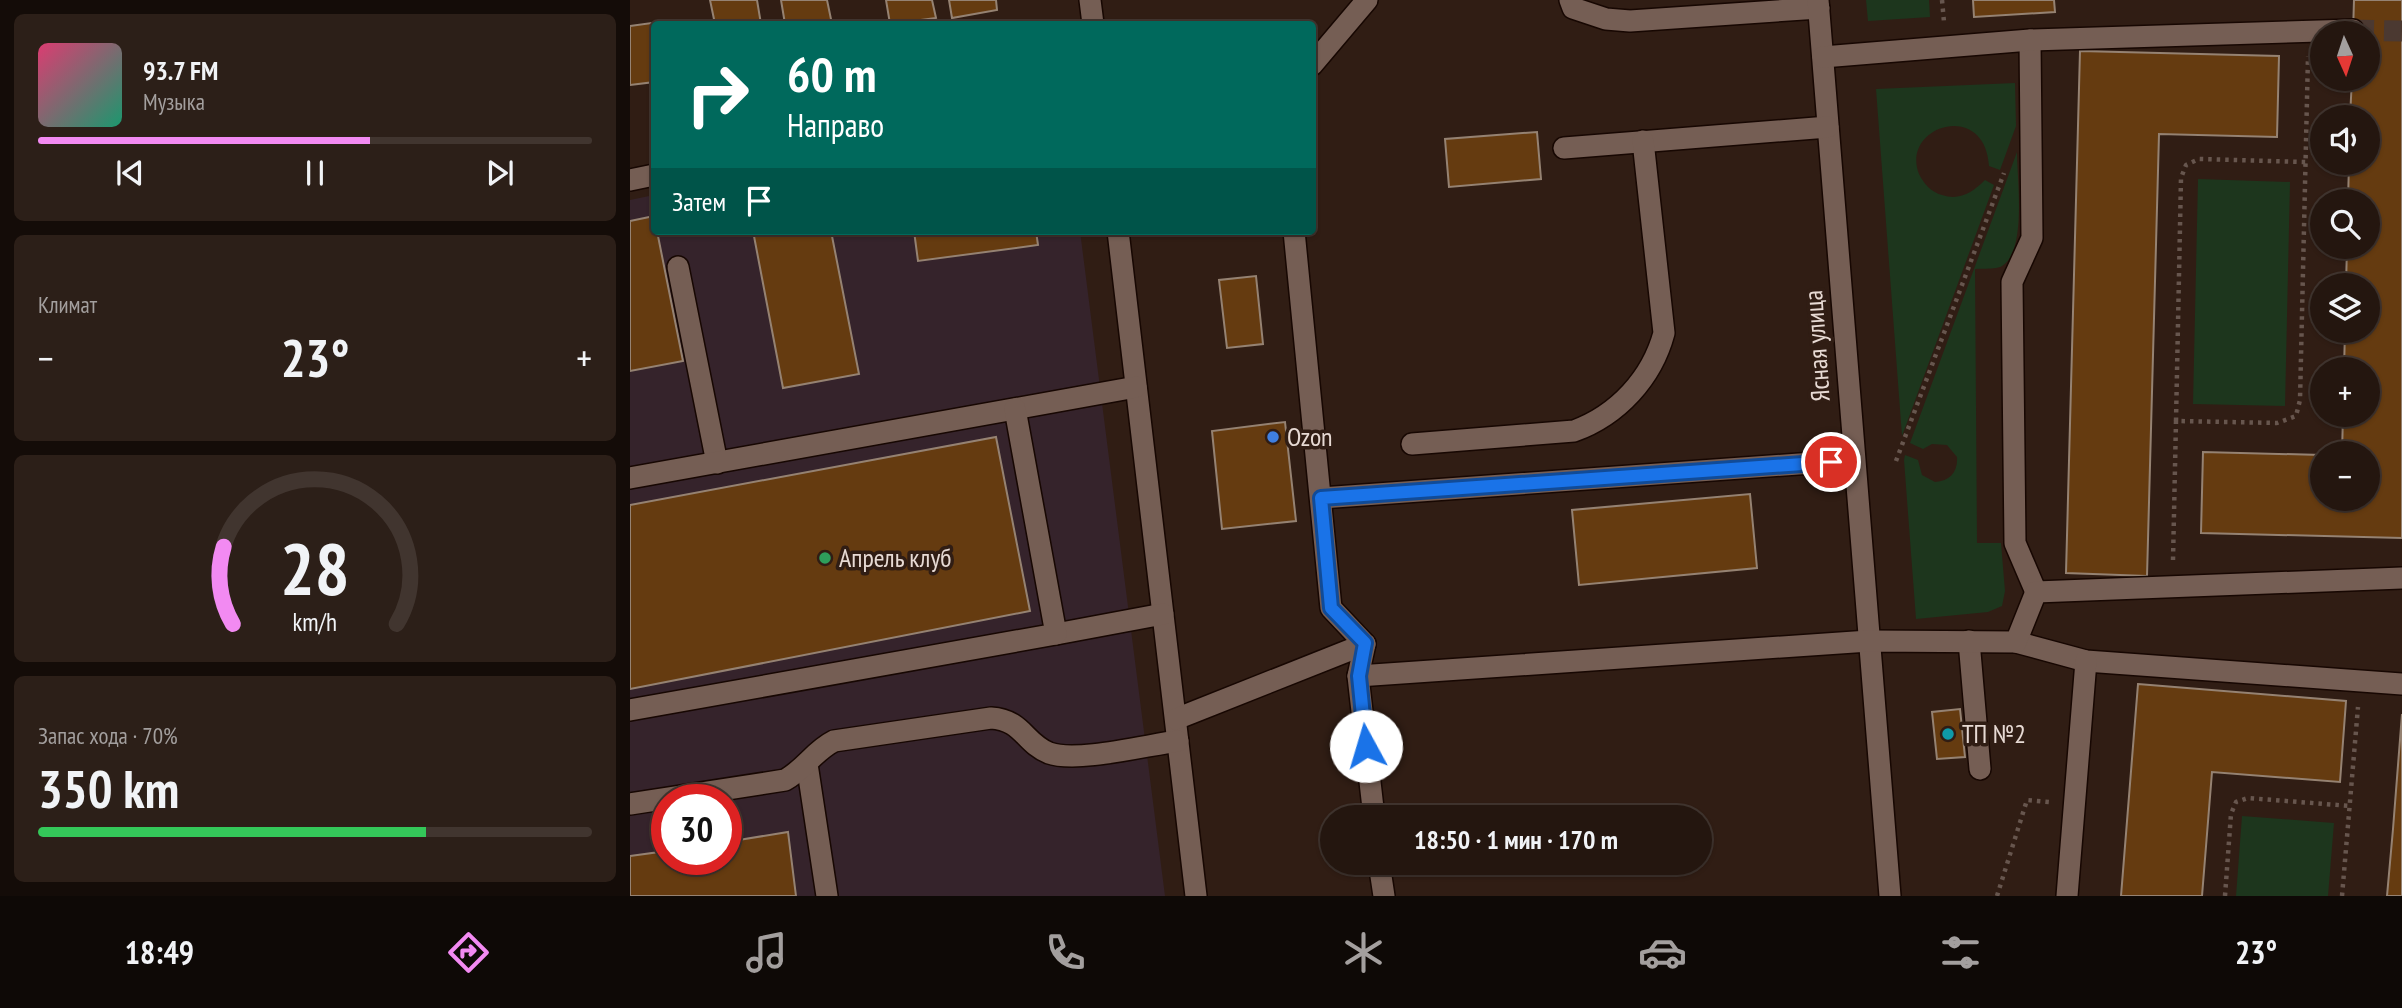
<!DOCTYPE html>
<html lang="ru">
<head>
<meta charset="utf-8">
<style>
  :root { --surface:#24160f; --page:#2c1f18; --text:#f1f3f6; --muted:#a39f9e; --line:#41352f; --accent:#f28af2 }
  body { margin:0; font-family:"PT Sans Narrow",sans-serif; background:var(--page); color:var(--text); height:100vh; display:flex; flex-direction:column; font-size:26px; white-space:nowrap }
  * { box-sizing:border-box; margin:0 }
  p { font-size:23px; color:var(--muted) }
  .icon { flex:none; width:38px; height:38px; fill:none; stroke:currentColor; stroke-width:2; stroke-linecap:round; stroke-linejoin:round }
  .map { position:relative; flex:1; overflow:hidden }
  .drawer { display:flex; flex-direction:column; gap:14px; padding:14px; background:#140c08; width:630px }
  .drawer>* { flex:none }
  .banner { position:absolute; left:21px; top:21px; width:665px; height:214px; border-radius:7px; box-shadow:0 2px 5px #0004,0 0 0 2px var(--line); background:#00695c; color:#fff; overflow:hidden }
  .needle { width:46px; rotate:177deg }
  .tools { position:absolute; left:1680px; top:21px; display:grid; gap:14px }
  .tools a { display:grid; place-items:center; width:70px; height:70px; border-radius:50%; background:var(--surface); box-shadow:0 2px 5px #0004,0 0 0 2px var(--line); font-size:35px }
  .speed { position:absolute; left:21px; top:784px; display:flex; gap:14px; font-size:35px; font-weight:700; text-align:center }
  .speed>* { display:grid; place-content:center; width:91px; height:91px; border-radius:50%; background:var(--surface); box-shadow:0 2px 5px #0004,0 0 0 2px var(--line); line-height:1 }
  .speed .limit { border:10px solid #d22; background:#fff; color:#111 }
  .pin { position:absolute; display:grid; place-items:center; width:60px; height:60px; color:#fff; margin:-30px; border:4px solid #fff; border-radius:50%; box-shadow:0 2px 7px #0007 }
  .me { position:absolute; width:77px; margin:-38px; rotate:354deg; stroke-linejoin:round; filter:drop-shadow(0 0 5px #0008) }
  .turn { display:flex; align-items:center; gap:24px; height:147px; padding:0 21px; font-size:32px }
  .turn .icon { width:91px; height:91px; stroke-width:2.5 }
  .turn b { display:block; font-size:49px; line-height:60px }
  .then { display:flex; align-items:center; height:66px; padding:0 21px; background:#0003; gap:14px; font-size:26px }
  .big { font-size:52px; font-weight:600; line-height:1.1 }
  .drawer .tile { flex:1; display:flex; flex-direction:column; justify-content:center; gap:10px; min-width:0; padding:0 24px; border-radius:10px; background:var(--page) }
  .drawer .dial { align-items:center; gap:0 }
  .dial svg { height:182px; overflow:visible; fill:none; stroke:var(--line); stroke-width:7; stroke-linecap:round; text-anchor:middle }
  .dial text { fill:var(--text); stroke:none }
  .song { display:flex; align-items:center; gap:21px }
  .cover { width:84px; height:84px; border-radius:10px; background:linear-gradient(135deg,hsl(340 70% 55%),hsl(160 70% 35%)) }
  .played { height:7px; border-radius:4px; background:linear-gradient(90deg,var(--accent) 60%,var(--line) 60%) }
  .keys { display:flex; justify-content:space-around; direction:ltr }
  .heat { display:flex; justify-content:space-between; align-items:center; font-size:38px; direction:ltr }
  .charge { height:10px; border-radius:5px; background:linear-gradient(90deg,#34c759 70%,var(--line) 0) }
  .trip { position:absolute; left:690px; top:805px; width:392px; height:70px; border-radius:35px; background:var(--surface); box-shadow:0 2px 5px #0004,0 0 0 2px var(--line); font-weight:600; line-height:70px; text-align:center }
  .tab-bar { display:flex; height:112px; justify-content:space-around; align-items:center; background:#0e0906; color:var(--muted) }
  .tab-bar .icon { width:49px; height:49px }
  .tab-bar .selected { color:var(--accent) }
  .tab-bar b { font-size:32px; color:var(--text) }
  main { display:flex; flex:1; min-height:0 }
  .map>svg:first-child { display:block }
  .commercial { fill:#35232b; fill-rule:evenodd }
  .green { fill:#1d361d }
  .building { fill:#653b10; stroke:#958272; stroke-width:2 }
  .lines { fill:none; stroke-linecap:round; stroke-linejoin:round }
  .minor-tunnel { stroke:#4b3931; stroke-width:21; stroke-dasharray:21 10; stroke-linecap:butt }
  .minor-casing { stroke:#170702; stroke-width:24 }
  .path { stroke:#67564e; stroke-width:4.5; stroke-dasharray:3.5 5; stroke-linecap:butt }
  .minor { stroke:#755e54; stroke-width:21 }
  .route-casing { stroke:#114b97; stroke-width:18 }
  .route { stroke:#1a73e8; stroke-width:12 }
  .shop-dot { fill:#3f7fe0; stroke:#301d14; stroke-width:2.5 }
  .leisure-dot { fill:#2e9e5b; stroke:#301d14; stroke-width:2.5 }
  .culture-dot { fill:#0f9aa8; stroke:#301d14; stroke-width:2.5 }
  .labels { text-anchor:middle; stroke-width:7; stroke-linejoin:round; paint-order:stroke }
  .street-label { font-size:26px; fill:#e7dad4; stroke:#301d14 }
  .poi-label { font-size:26px; fill:#e7dad4; stroke:#301d14; text-anchor:start }
</style>
</head>
<body>
<main>
<section class="drawer">
<div class="tile">
<div class="song"><i class="cover"></i><div><b>93.7 FM</b><p>Музыка</p></div></div>
<div class="played"></div>
<div class="keys"><svg class="icon" aria-label="previous" viewBox="0 0 24 24"><path d="M18 5L8 12l10 7zM5 5v14"/></svg><svg class="icon" aria-label="pause" viewBox="0 0 24 24"><path d="M8 5v14M16 5v14"/></svg><svg class="icon" aria-label="next" viewBox="0 0 24 24"><path d="M6 5l10 7-10 7zM19 5v14"/></svg></div>
</div>
<div class="tile"><p>Климат</p>
<div class="heat"><a>−</a><b class="big">23°</b><a>+</a></div>
</div>
<div class="tile dial"><svg viewBox="0 0 100 80">
<path d="M14 69A42 42 0 1 1 86 69"/>
<path d="M14 69A42 42 0 0 1 10 35" stroke="#f28af2"/>
<text x="50" y="56" font-size="32" font-weight="700">28</text>
<text x="50" y="72" font-size="11">km/h</text>
</svg></div>
<div class="tile"><p>Запас хода · 70%</p><b class="big">350 km</b><div class="charge"></div></div>
</section>
<div class="map">
<svg width="1772" height="896" viewBox="0 0 1772 896">
  <rect width="100%" height="100%" fill="#301d14"/>
  <path class="commercial" d="M24,195V231H450L535,896H0V200ZM37,800H96V859H37Z"/>
  <g class="green">
    <polygon points="1236,0 1299,0 1300,17 1238,21"/>
    <path d="M1385,83L1386,126L1370,170L1359,166C1355,99 1270,126 1289,174C1294,184 1301,192 1312,195C1330,201 1343,192 1355,180L1364,185L1272,436L1246,89Z"/>
    <path d="M1387,152C1387,179 1397,251 1372,266C1365,270 1353,268 1345,269L1347,543H1371L1375,591L1372,606L1358,612L1286,619L1274,460L1275,455L1288,460L1292,475L1305,482C1320,481 1328,472 1327,457L1317,445L1302,444L1293,449L1280,443Z"/>
    <polygon points="1568,179 1660,182 1655,406 1563,404"/>
    <polygon points="1612,816 1704,823 1698,896 1606,896"/>
  </g>
  <g class="building">
    <polygon points="80,0 127,0 131,24 85,24"/>
    <polygon points="151,0 197,0 202,24 155,24"/>
    <polygon points="256,0 302,0 306,18 260,24"/>
    <polygon points="319,0 366,0 367,10 322,18"/>
    <polygon points="1343,0 1424,0 1425,12 1344,17"/>
    <polygon points="1724,0 1772,0 1772,538 1571,533 1573,452 1692,455 1692,499 1738,499 1738,453 1712,453 1713,415 1738,415 1738,369 1714,369 1715,331 1738,331 1738,285 1716,285 1717,247 1738,247 1738,201 1718,201 1719,163 1738,163 1738,117 1720,117 1722,79 1738,79 1738,33 1723,33"/>
    <polygon points="36,21 37,24 24,24 24,82 0,85 0,26"/>
    <polygon points="1450,51 1649,56 1647,137 1529,134 1517,576 1436,573"/>
    <polygon points="907,132 911,179 819,187 815,139"/>
    <polygon points="24,216 24,231 27,231 53,361 0,371 0,221"/>
    <polygon points="123,231 201,231 229,374 153,388"/>
    <polygon points="284,231 406,231 408,245 288,261"/>
    <polygon points="626,276 633,344 597,348 589,280"/>
    <polygon points="655,422 666,521 592,529 582,431"/>
    <polygon points="366,437 400,611 0,689 0,505"/>
    <polygon points="1120,494 1127,568 949,585 942,510"/>
    <polygon points="1508,684 1716,701 1710,782 1582,772 1572,896 1491,896"/>
    <polygon points="1330,709 1335,757 1307,759 1302,712"/>
    <polygon points="1772,714 1772,896 1757,896 1763,829"/>
    <polygon points="158,832 166,896 0,896 0,856 37,851 37,859 96,859 96,842"/>
  </g>
  <g class="lines">
    <polyline class="minor-tunnel" points="1723,30 1772,31"/>
    <defs>
      <g id="minor">
        <polyline points="460,0 463,24"/>
        <polyline points="940,0 943,8 976,19 1000,21 1189,8"/>
        <polyline points="1188,0 1260,896"/>
        <polyline points="1400,40 1402,238 1382,282 1385,543 1406,592"/>
        <polyline points="1193,57 1400,40 1723,30"/>
        <polyline points="682,65 737,0"/>
        <polyline points="934,148 1198,127"/>
        <polyline points="0,180 24,175"/>
        <polyline points="488,231 566,896"/>
        <polyline points="664,231 701,608 735,644 728,676 744,817"/>
        <polyline points="48,267 87,463"/>
        <path d="M782,444L944,431C988,415 1022,378 1034,333L1013,141"/>
        <polyline points="0,478 506,387"/>
        <polyline points="691,498 1224,460"/>
        <polyline points="426,634 533,614"/>
        <polyline points="1339,641 1350,769"/>
        <polyline points="1386,642 1456,661 1772,684"/>
        <polyline points="728,676 1239,641 1386,642 1406,592 1772,578"/>
        <polyline points="0,710 426,634 385,409"/>
        <polyline points="546,719 735,644"/>
        <polyline points="177,764 197,896"/>
        <path d="M0,804L155,780C175,769 184,751 204,741L361,718C393,720 394,743 419,753C447,763 517,745 548,741"/>
        <polyline points="749,863 754,896"/>
        <polyline points="1437,896 1456,661"/>
      </g>
    </defs>
    <use href="#minor" class="minor-casing"/>
    <g class="path">
      <polyline points="1312,0 1314,22"/>
      <polyline points="1546,421 1551,178 1556,165 1569,159 1676,162"/>
      <polyline points="1266,461 1374,173"/>
      <polyline points="1543,560 1546,421 1647,423 1666,416 1670,400 1678,56"/>
      <polyline points="1367,896 1397,800 1419,802"/>
      <polyline points="1595,896 1601,814 1606,802 1618,798 1720,806"/>
      <polyline points="1712,896 1728,707"/>
    </g>
    <use href="#minor" class="minor"/>
  </g>
  <g class="lines">
    <defs>
      <polyline id="route" points="736,746 729,676 735,643 701,608 691,498 1201,462"/>
    </defs>
    <use href="#route" class="route-casing"/>
    <use href="#route" class="route"/>
  </g>
  <circle class="shop-dot" cx="643" cy="437" r="7"/>
  <circle class="leisure-dot" cx="195" cy="558" r="7"/>
  <circle class="culture-dot" cx="1318" cy="734" r="7"/>
  <g class="labels">
    <g class="street-label">
      <text transform="translate(1187 346) rotate(-94)" y="9">Ясная улица</text>
    </g>
    <g class="poi-label">
      <text x="657" y="446">Ozon</text>
      <text x="209" y="567">Апрель клуб</text>
      <text x="1332" y="743">ТП №2</text>
    </g>
  </g>
</svg>
<div class="tools">
<a><svg class="needle" viewBox="-14 -14 28 28"><path d="M0-13l5 13h-10z" fill="#e53935"/><path d="M0 13l5-13h-10z" fill="#a39f9e"/></svg></a>
<a><svg class="icon" aria-label="sound" viewBox="0 0 24 24"><path d="M4 9h4l5-4v14l-5-4H4zM17 9q2 3 0 6"/></svg></a>
<a><svg class="icon" aria-label="search" viewBox="0 0 24 24"><circle cx="10" cy="10" r="6"/><path d="M15 15l6 6"/></svg></a>
<a><svg class="icon" aria-label="layers" viewBox="0 0 24 24"><path d="M12 4l9 5-9 5-9-5zM3 14l9 5 9-5"/></svg></a>
<a>+</a>
<a>−</a>
</div>
<div class="speed"><div class="limit">30</div></div>
<div class="pin" style="left:1201px;top:462px;background:#d93025"><svg class="icon" aria-label="arrive" viewBox="0 0 24 24"><path d="M6 21V4h12l-3 4 3 4H6"/></svg></div>
<svg class="me" style="left:736px;top:746px" viewBox="-20 -20 40 40"><circle r="19" fill="#fff"/><path d="M0-13L10 11 0 6-10 11z" fill="#1a73e8"/></svg>
<div class="trip">18:50 · 1 мин · 170 m</div>
<div class="banner">
<div class="turn"><svg class="icon" aria-label="right" viewBox="0 0 24 24"><path d="M7 20v-9h11M14 6l5 5-5 5"/></svg><div><b>60 m</b>Направо</div></div>
<div class="then">Затем<svg class="icon" aria-label="arrive" viewBox="0 0 24 24"><path d="M6 21V4h12l-3 4 3 4H6"/></svg></div>
</div>
</div>
</main>
<nav class="tab-bar">
<b>18:49</b>
<svg class="icon selected" aria-label="directions" viewBox="0 0 24 24"><path d="M12 3l9 9-9 9-9-9zM9 14v-3h6M13 9l2 2-2 2"/></svg>
<svg class="icon" aria-label="music" viewBox="0 0 24 24"><path d="M9 18V5l10-2v13"/><circle cx="6" cy="18" r="3"/><circle cx="16" cy="16" r="3"/></svg>
<svg class="icon" aria-label="phone" viewBox="0 0 24 24"><path d="M5 4h4l2 5-3 2q2 4 5 5l2-3 5 2v4C11 20 4 13 5 4z"/></svg>
<svg class="icon" aria-label="climate" viewBox="0 0 24 24"><path d="M12 3v18M4 7l16 10M4 17L20 7"/></svg>
<svg class="icon" aria-label="car" viewBox="0 0 24 24"><path d="M5 17H2v-5l4-1 3-4h7l3 4 3 1v5h-3M9 17h6M6 11h13"/><circle cx="7" cy="17" r="2"/><circle cx="17" cy="17" r="2"/></svg>
<svg class="icon" aria-label="filters" viewBox="0 0 24 24"><path d="M4 7h16M4 17h16"/><circle cx="9" cy="7" r="2"/><circle cx="15" cy="17" r="2"/></svg>
<b>23°</b>
</nav>
</body>
</html>
